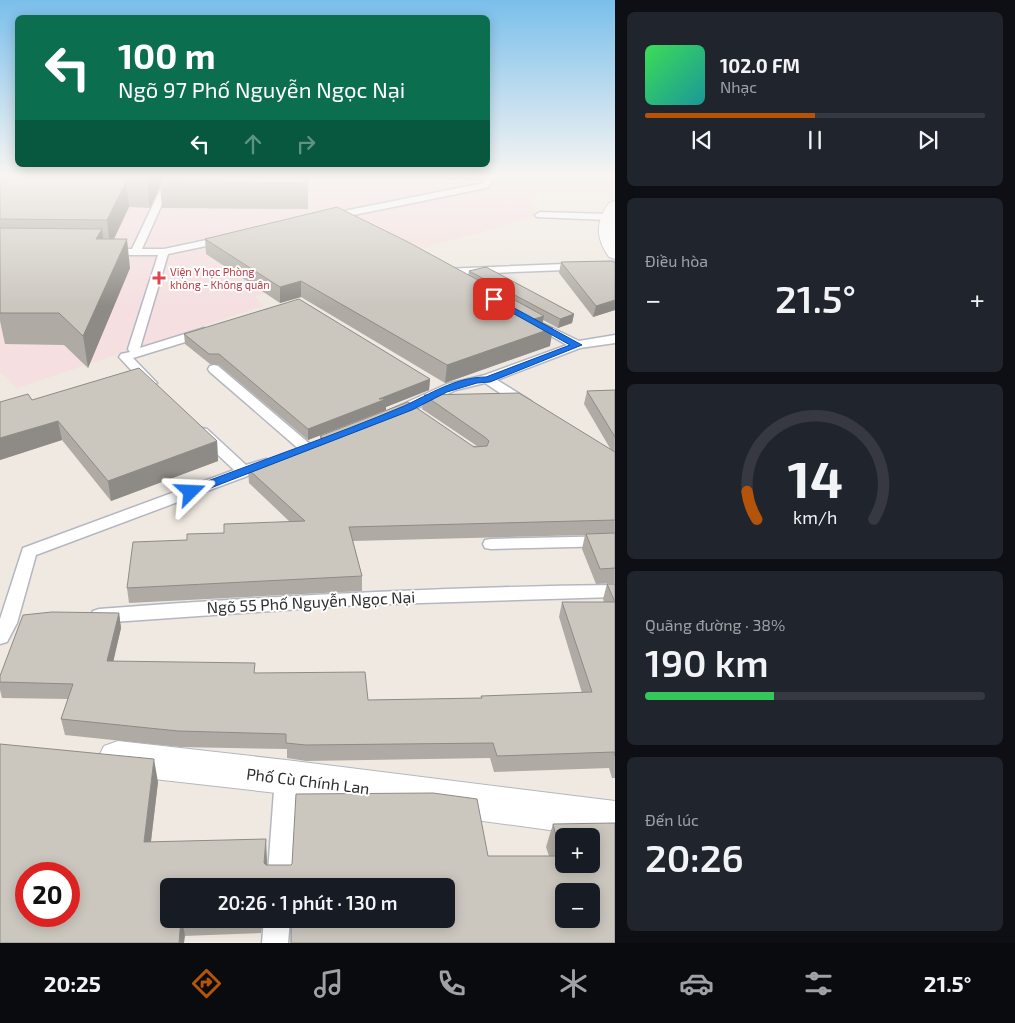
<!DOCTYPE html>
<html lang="vi">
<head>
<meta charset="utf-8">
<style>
  :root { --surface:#171b24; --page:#20242c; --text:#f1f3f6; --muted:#9ea1a6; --line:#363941; --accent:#b45309 }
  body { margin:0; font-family:"Exo 2",sans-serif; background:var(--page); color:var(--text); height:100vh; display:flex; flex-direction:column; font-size:19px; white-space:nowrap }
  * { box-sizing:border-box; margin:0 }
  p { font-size:16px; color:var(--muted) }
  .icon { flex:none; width:28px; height:28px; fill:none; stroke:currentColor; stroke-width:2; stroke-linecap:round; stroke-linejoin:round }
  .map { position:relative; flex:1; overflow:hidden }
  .drawer { display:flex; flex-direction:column; gap:12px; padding:12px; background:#0d0f14; width:400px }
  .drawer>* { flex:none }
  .guide { position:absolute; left:15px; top:15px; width:475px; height:152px; border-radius:8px; box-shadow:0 2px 12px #0003; background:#0b6e4f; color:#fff; overflow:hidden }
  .tools { position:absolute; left:555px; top:828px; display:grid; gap:10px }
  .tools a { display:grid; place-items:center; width:45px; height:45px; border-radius:8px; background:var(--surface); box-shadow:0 2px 12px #0003; font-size:25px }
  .speed { position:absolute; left:15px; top:862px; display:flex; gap:10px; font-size:25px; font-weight:700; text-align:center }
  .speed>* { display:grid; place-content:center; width:65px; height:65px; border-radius:50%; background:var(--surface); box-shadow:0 2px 12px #0003; line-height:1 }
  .speed .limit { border:8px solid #d22; background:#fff; color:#111 }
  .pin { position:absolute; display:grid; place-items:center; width:42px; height:42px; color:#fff; margin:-21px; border-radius:10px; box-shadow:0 2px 8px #0006 }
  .me { position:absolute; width:55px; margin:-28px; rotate:69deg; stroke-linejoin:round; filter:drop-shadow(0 0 4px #0008) }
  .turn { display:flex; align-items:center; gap:18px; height:105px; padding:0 20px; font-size:22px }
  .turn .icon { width:65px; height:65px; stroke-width:2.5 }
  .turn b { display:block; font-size:35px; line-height:42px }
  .lanes { display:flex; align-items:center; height:48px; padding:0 20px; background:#0003; justify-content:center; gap:25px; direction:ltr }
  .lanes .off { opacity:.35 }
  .big { font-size:38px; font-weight:600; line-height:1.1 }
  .drawer .tile { flex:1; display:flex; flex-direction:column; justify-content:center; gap:8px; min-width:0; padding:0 18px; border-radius:8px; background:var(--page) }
  .drawer .dial { align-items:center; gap:0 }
  .dial svg { height:130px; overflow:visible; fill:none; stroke:var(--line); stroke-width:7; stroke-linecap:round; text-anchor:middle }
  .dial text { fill:var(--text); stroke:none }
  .song { display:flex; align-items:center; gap:15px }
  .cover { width:60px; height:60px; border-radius:8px; background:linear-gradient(135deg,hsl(130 70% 55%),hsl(180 70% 35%)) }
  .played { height:5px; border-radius:2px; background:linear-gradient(90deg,var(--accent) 50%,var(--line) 50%) }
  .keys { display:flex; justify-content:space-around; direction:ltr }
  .heat { display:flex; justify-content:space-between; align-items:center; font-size:28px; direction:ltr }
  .charge { height:8px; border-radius:4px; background:linear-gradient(90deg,#34c759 38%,var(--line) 0) }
  .trip { position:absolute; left:160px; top:878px; width:295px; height:50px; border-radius:8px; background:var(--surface); box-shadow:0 2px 12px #0003; font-weight:600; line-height:50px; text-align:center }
  .dock { display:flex; height:80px; justify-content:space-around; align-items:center; background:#090b0e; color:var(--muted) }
  .dock .icon { width:35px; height:35px }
  .dock .current { color:var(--accent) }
  .dock b { font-size:22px; color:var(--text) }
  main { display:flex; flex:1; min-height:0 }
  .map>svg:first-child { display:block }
  .medical { fill:#f5dfe0 }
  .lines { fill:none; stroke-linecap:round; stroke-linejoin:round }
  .service-casing { stroke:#b4b7c1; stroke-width:3 }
  .minor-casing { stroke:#b4b7c1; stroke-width:2 }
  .service { fill:#fff; fill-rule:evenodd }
  .minor { fill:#fff; fill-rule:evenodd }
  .wall { fill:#afaba4 }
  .shaded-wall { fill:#8e8b86 }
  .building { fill:#cbc7bf; stroke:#8e8b86; fill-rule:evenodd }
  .route { fill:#1a73e8; stroke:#114b97 }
  .health-dot { fill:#e0444e; stroke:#fff; stroke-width:2 }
  .labels { text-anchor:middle; stroke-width:4; stroke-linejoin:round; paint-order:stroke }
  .far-health-label { font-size:11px; fill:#be3a42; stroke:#fff; text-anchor:start }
  .near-street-label { font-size:16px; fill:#2e2e2e; stroke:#fff }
</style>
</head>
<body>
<main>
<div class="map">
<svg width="615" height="943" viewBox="0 0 615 943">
  <rect width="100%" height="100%" fill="#efe9e1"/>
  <polygon class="medical" points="0,175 615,175 615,185 603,196 531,194 534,217 255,296 263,306 17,388 0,372"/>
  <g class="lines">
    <defs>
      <g id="service">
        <polygon points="167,175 175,175 142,249 164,249 225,236 230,239 225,242 168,254 140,348 204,328 210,332 208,335 133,358 157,383 151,387 146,386 119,357 121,354 130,352 128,349 158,255 108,255 103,252 108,249 132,249"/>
        <polygon points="441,175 494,175 490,185 486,188 329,220 324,217 329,214 483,183 484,179 445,177"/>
        <polygon points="599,175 615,175 615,178"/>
        <polygon points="540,212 608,214 613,217 608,220 537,217 535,215"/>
        <polygon points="615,262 615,268 443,275 438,272 443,269"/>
        <polygon points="534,319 579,341 615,335 615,343 580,348 497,380 531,401 533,404 531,407 521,407 485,383 456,390 400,416 395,417 388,413 390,410 447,384 485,375 567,345 530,324 528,322 530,320"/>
        <polygon points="214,365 218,366 310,444 312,447 310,450 300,450 210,372 208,369 210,366"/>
        <polygon points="202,428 207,429 246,465 266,459 271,460 273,463 271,466 250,475 36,555 17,623 7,642 0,644 0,619 23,548 234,470 197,435 195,432 197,429"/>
        <polygon points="615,536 615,546 491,549 485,548 483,544 485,540 491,539"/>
        <path d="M615,585V597L357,605L99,623L93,621L90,616L93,611L99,609C271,596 443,587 615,585Z"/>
        <polygon points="286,768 294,770 297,777 291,886 267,886 275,777 278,770"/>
        <polygon points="264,919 290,919 288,943 262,943"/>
      </g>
      <g id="minor">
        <path d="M615,201V259L609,257C595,238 596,221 609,203Z"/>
        <polygon points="118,741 286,760 615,801 615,839 286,794 118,775 104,770 98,758 104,746"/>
      </g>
    </defs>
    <use href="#service" class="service-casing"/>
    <use href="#minor" class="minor-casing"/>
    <use href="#service" class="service"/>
    <use href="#minor" class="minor"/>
  </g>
  <g class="wall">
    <polygon points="0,175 308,183 308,209 162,208 160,186 150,208 129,207 114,239 130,268 88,368 64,345 5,344 0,321"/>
    <polygon points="205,239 468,275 469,271 574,314 572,323 558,328 543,320 543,323 550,346 445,383 301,297 280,303 206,254"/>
    <polygon points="561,262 615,262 615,310 593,317 559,273"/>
    <polygon points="184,334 430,379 429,390 386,407 386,410 308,440 219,365 210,364 185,344"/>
    <polygon points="615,390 615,583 596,584 582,549 585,535 353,541 362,576 362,591 129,603 127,588 187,540 290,522 249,483 248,469 320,440 320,436 477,446 422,409 424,395 611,450 584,404 587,391"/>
    <polygon points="32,400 217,441 218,461 111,501 62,440 0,460 0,402"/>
    <polygon points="607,584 615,584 615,778 612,778 609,768 494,772 490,758 306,761 287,758 287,749 180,747 65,735 61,719 68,699 2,698 0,690 0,676 119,613 121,628 113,661 256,673 368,700 481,698 481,696 582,693 559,617 562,602 604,602 603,599"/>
    <polygon points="158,782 151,842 267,862 267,865 291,865 488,856 549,856 546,847 553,824 615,943 446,886 169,886 169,919 262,919 261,933 0,943"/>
  </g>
  <g class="shaded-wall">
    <polygon points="150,175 166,175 160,182 160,186 150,208 147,182"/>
    <polygon points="126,182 129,207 110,247 107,220"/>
    <polygon points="102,229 106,257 96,239"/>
    <polygon points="127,239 130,268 88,368 83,336"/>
    <polygon points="301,281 301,297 280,303 280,287"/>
    <polygon points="615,300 615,310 593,317 596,306"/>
    <polygon points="574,314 572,323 558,328 560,319"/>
    <polygon points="544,316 541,332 553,328 550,346 445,383 447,365 534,319"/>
    <polygon points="430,379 429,390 386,407 386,410 308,440 308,429 379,399"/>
    <polygon points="58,421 62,440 0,460 0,438"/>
    <polygon points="217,441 218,461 111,501 108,481"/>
    <polygon points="119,613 121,628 110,676 107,661"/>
    <polygon points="154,759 158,782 148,865 144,842"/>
    <polygon points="266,839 267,862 265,886 264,863"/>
    <polygon points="181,919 182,919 185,936 184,943 179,943"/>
    <polygon points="260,919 262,919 261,933"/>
  </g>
  <g class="building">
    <polygon points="0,175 150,175 147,182 126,182 107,220 0,219"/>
    <polygon points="163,175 308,175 308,183 160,182"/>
    <polygon points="337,207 408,242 544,316 534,319 553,328 447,365 301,281 280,287 205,239"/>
    <polygon points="0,228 102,229 96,239 127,239 83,336 59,313 0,313"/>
    <polygon points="612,261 613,262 615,262 615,300 596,306 561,262"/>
    <polygon points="486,267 574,314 560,319 469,271"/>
    <polygon points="299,299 430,379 379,399 386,399 308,429 219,354 209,354 184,334"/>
    <polygon points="139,368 217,441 108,481 58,421 0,438 0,402 28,394 32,400"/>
    <polygon points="615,390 615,437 587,391"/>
    <polygon points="519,393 615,452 615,520 349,527 362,576 127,588 133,542 187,540 187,534 224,533 224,524 305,521 248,469 324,439 320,436 408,402 474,447 487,446 489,441 486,438 424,395"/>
    <polygon points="615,533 615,568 600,569 586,534"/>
    <polygon points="607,584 615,584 615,756 614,752 497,756 493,743 306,745 286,743 286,734 178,731 61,719 73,684 0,682 0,676 23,615 52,612 119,613 107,661 255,663 254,673 365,672 368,700 482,698 481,696 592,692 562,602 615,602"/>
    <path d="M0,744L154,759L144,842L266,839L264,863L266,865H291L292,864L296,794L433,793L477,799L488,856H561L553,824L615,823V943H291V919H446V886H169V919H181L179,943H0ZM564,836H591V864H564ZM26,874H69V916H26ZM564,891H591V919H564Z"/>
  </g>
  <linearGradient id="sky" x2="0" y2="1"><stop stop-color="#7abfeb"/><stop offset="0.57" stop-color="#f8f5f2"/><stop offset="1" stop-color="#f8f5f2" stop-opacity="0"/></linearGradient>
  <rect width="615" height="307" fill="url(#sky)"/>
  <path class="route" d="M494,297L582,345L490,382L477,383L447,392L412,410L195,494L191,495L185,492L187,489C259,461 333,436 404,406C430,394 456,377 486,377L570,345L491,301L490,299Z"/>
  <path class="health-dot" d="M156.5 270.5h5v5h5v5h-5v5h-5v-5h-5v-5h5z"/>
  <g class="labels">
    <g class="far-health-label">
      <text x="170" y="276">Viện Y học Phòng<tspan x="170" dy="13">không - Không quân</tspan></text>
    </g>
    <g class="near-street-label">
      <text transform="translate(311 602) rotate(-3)" y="6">Ngõ 55 Phố Nguyễn Ngọc Nại</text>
      <text transform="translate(308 781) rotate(7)" y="6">Phố Cù Chính Lan</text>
    </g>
  </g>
</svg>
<div class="tools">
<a>+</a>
<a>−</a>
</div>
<div class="speed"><div class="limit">20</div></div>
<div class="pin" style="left:494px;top:299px;background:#d93025"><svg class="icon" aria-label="arrive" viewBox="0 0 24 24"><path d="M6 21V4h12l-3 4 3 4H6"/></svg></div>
<svg class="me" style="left:191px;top:492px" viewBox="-20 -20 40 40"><path d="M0-17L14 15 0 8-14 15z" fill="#1a73e8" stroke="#fff" stroke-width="4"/></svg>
<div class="trip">20:26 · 1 phút · 130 m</div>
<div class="guide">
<div class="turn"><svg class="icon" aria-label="left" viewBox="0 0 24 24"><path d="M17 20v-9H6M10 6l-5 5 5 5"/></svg><div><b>100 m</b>Ngõ 97 Phố Nguyễn Ngọc Nại</div></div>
<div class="lanes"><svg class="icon" aria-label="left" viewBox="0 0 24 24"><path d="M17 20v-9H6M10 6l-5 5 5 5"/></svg><svg class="icon off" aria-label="ahead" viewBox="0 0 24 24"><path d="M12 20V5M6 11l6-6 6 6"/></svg><svg class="icon off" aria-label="right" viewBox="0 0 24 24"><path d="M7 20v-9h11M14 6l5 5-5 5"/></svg></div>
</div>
</div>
<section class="drawer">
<div class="tile">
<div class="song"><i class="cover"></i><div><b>102.0 FM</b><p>Nhạc</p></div></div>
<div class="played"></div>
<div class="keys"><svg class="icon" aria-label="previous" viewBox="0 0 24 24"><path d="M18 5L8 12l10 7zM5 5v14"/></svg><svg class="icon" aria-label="pause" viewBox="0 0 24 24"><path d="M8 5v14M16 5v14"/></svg><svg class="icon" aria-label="next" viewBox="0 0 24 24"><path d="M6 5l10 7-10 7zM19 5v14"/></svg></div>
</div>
<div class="tile"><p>Điều hòa</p>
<div class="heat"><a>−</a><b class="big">21.5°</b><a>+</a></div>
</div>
<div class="tile dial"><svg viewBox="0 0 100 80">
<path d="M14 69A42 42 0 1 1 86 69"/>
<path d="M14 69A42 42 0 0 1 8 52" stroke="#b45309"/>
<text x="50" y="56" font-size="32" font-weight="700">14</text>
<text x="50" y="72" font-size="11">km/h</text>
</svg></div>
<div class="tile"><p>Quãng đường · 38%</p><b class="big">190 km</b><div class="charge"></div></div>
<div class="tile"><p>Đến lúc</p><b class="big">20:26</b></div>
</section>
</main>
<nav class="dock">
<b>20:25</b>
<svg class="icon current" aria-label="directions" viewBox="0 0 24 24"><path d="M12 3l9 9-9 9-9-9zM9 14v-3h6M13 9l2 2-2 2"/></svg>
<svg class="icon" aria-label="music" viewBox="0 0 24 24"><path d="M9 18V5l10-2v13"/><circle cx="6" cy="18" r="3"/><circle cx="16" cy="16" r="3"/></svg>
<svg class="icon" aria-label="phone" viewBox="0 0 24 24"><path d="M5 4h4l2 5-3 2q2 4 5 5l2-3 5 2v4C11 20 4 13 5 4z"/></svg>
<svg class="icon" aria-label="climate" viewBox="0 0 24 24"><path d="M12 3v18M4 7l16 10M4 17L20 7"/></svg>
<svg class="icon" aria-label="car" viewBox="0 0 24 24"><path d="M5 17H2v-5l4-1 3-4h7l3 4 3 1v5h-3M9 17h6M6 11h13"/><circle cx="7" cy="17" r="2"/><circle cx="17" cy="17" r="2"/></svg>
<svg class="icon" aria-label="filters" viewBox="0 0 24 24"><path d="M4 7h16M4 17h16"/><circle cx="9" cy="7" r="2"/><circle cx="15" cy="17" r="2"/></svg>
<b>21.5°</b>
</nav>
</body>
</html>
